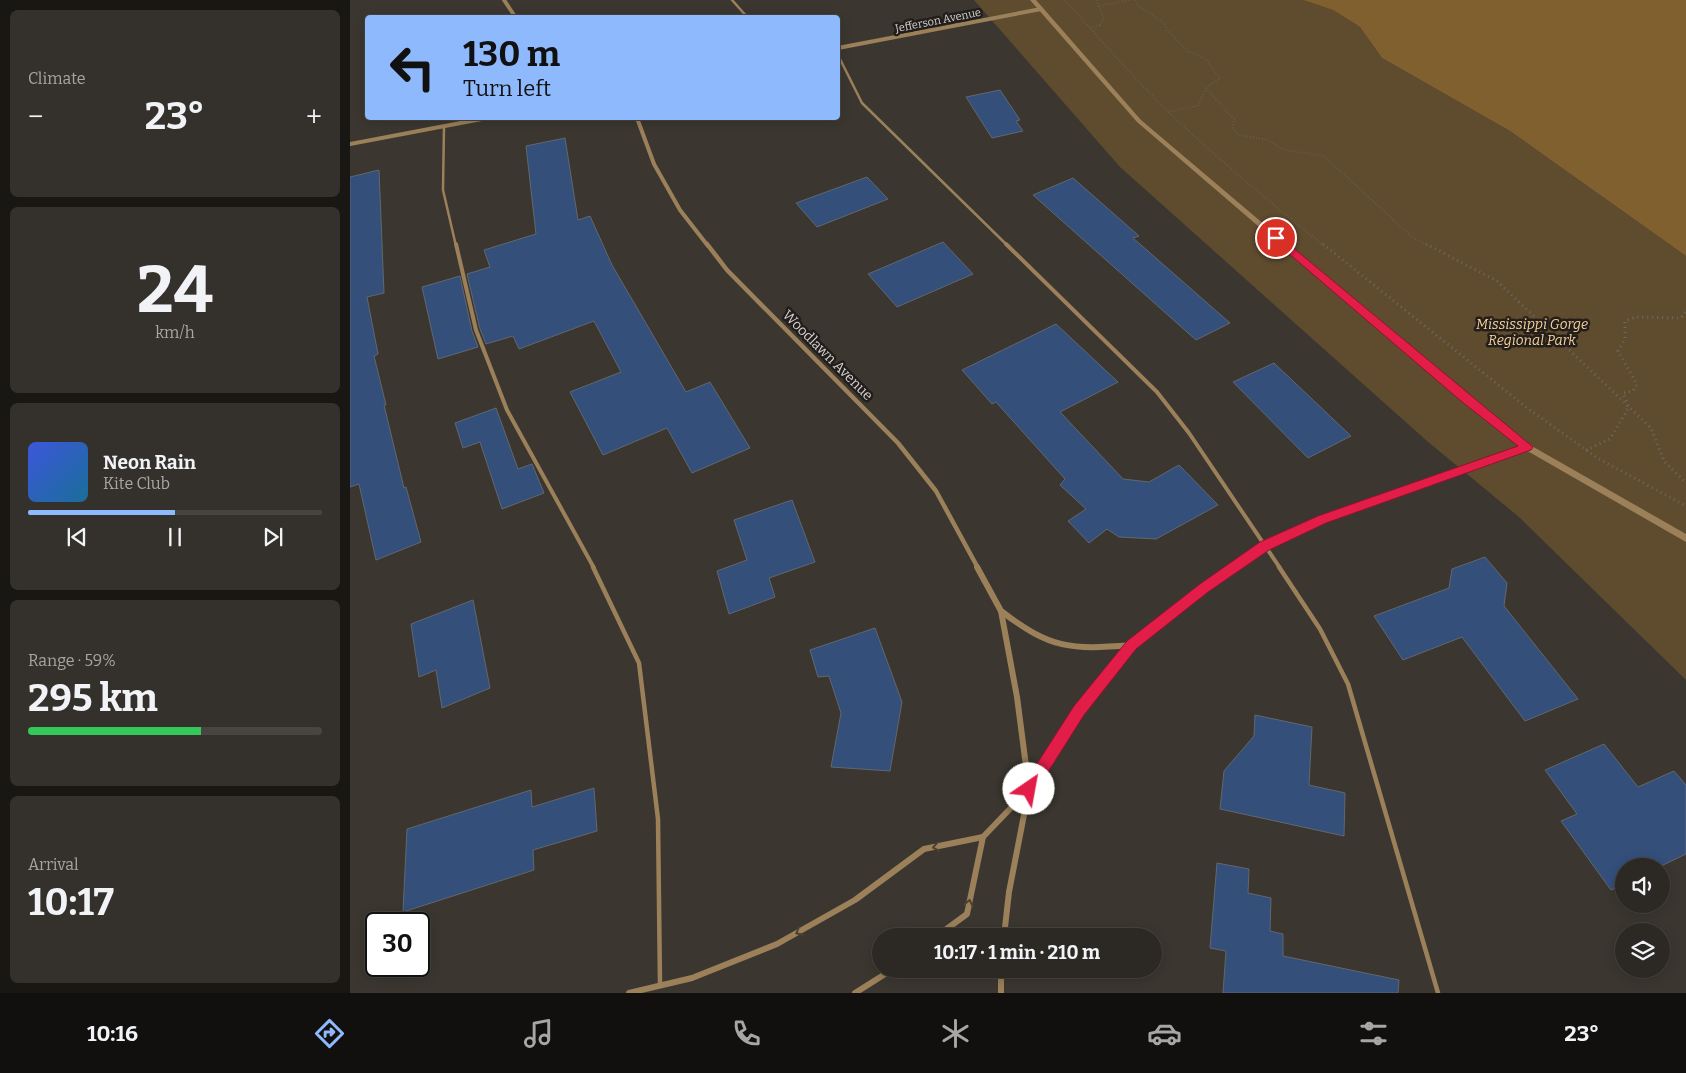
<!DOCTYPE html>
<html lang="en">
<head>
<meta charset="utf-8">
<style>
  :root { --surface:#2c2924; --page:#34312c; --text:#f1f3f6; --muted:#a6a6a6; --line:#484541; --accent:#8eb9fd }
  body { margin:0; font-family:Bitter,serif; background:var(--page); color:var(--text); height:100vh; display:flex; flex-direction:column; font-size:19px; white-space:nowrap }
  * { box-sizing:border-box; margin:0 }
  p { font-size:16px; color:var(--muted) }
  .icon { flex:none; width:28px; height:28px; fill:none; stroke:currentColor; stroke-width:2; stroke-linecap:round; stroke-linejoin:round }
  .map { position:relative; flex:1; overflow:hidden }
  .details { display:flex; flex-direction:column; gap:10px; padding:10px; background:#181714; width:350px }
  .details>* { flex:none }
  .banner { position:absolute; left:15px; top:15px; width:475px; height:105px; border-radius:5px; box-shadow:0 2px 12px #0003,0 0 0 1px var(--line); background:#8eb9fd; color:#111; overflow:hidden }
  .fabs { position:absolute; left:1265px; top:858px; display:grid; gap:10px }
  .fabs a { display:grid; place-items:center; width:55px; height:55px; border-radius:50%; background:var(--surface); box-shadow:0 2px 12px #0003,0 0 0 1px var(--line); font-size:25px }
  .speed { position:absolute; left:15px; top:912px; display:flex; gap:10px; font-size:25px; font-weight:700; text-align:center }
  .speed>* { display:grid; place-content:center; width:65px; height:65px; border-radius:50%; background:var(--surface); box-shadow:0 2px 12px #0003,0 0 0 1px var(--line); line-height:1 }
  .speed .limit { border:2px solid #111; border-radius:8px; background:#fff; color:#111 }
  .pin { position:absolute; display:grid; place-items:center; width:42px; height:42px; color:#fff; margin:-21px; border:2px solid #fff; border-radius:50%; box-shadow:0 1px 5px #0007 }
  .me { position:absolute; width:55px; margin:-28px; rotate:33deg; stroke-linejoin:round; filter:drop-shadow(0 0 4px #0008) }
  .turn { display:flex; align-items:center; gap:18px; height:105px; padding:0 15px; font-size:22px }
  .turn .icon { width:65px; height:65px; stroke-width:2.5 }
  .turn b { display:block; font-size:35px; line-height:42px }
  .big { font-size:38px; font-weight:700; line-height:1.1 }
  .details .widget { flex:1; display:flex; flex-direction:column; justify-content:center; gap:8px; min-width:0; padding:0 18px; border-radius:8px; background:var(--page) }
  .details .dial { align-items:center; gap:0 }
  .dial b { font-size:65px; line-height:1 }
  .song { display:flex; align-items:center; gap:15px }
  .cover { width:60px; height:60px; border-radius:8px; background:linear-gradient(135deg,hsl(230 70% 55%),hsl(200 70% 35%)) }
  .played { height:5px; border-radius:2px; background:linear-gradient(90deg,var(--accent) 50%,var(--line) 50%) }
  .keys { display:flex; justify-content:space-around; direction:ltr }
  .heat { display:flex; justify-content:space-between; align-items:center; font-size:28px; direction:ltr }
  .charge { height:8px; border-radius:4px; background:linear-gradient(90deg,#34c759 59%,var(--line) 0) }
  .trip { position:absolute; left:522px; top:928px; width:290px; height:50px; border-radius:25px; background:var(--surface); box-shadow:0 2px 12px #0003,0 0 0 1px var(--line); font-weight:700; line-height:50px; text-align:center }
  .dock { display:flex; height:80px; justify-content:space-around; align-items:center; background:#12100e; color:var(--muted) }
  .dock .icon { width:35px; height:35px }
  .dock .on { color:var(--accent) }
  .dock b { font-size:22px; color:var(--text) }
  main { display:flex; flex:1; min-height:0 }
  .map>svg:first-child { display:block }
  .green { fill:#5f4b2e }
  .water { fill:#81602f }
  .building { fill:#344f7a; stroke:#62676e }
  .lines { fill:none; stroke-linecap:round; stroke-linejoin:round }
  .path-far1 { stroke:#6d6963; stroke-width:2; stroke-dasharray:0.5 2.5; stroke-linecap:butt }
  .path { stroke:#6d6963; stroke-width:3; stroke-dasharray:1 4; stroke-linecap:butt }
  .service-far2 { stroke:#9b805a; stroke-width:2.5 }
  .service-far1 { stroke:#9b805a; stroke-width:4 }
  .service { stroke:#9b805a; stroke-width:4.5 }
  .minor-far2 { stroke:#9b805a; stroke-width:4 }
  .minor-far1 { stroke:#9b805a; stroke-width:4.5 }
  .minor { stroke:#9b805a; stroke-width:6 }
  .tertiary { fill:#9b805a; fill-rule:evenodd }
  .oneway { stroke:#4c4032 }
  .route { fill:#e11d48; stroke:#92132f }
  .labels { text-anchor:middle; stroke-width:5; stroke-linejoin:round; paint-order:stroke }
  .far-street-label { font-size:11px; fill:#d5d2ce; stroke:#211e1c }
  .park-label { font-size:14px; font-style:italic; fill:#f8cf96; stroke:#211e1c }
  .street-label { font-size:14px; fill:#d5d2ce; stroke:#211e1c }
</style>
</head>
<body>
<main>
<section class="details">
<div class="widget"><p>Climate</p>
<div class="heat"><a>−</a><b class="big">23°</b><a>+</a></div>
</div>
<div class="widget dial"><b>24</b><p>km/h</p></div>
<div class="widget">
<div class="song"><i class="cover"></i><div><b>Neon Rain</b><p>Kite Club</p></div></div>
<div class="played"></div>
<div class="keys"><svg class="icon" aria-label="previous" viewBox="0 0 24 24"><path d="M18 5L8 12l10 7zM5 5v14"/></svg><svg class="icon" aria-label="pause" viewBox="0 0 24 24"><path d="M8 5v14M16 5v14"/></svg><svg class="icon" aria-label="next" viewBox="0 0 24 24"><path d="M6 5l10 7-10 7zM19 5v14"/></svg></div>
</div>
<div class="widget"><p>Range · 59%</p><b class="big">295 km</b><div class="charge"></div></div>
<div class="widget"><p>Arrival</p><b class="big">10:17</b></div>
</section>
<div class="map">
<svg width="1336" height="993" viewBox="0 0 1336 993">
  <rect width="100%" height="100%" fill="#3b3730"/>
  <polygon class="green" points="624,0 953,0 983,10 1010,27 1032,58 1160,131 1336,256 1336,680 1169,517 1077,441 770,167"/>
  <polygon class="water" points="953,0 1336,0 1336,256 1160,131 1032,58 1010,27 983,10"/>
  <g class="building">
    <polygon points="650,90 670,120 666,121 673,131 642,138 616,97"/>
    <polygon points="215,138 228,220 240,216 262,265 336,392 360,382 400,448 342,473 317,428 253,455 220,392 271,372 244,321 169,349 163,336 136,344 130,329 117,274 140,267 134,250 186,234 176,146"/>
    <polygon points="29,170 34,293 17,297 28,354 24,356 36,405 34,405 54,488 56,487 71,542 26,560 9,484 0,487 0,177"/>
    <polygon points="517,177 538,199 467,227 446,203"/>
    <polygon points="723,178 789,236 783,238 880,323 846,340 683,195"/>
    <polygon points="593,242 623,274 547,307 518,274"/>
    <polygon points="110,276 122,331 128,347 88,359 72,287"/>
    <polygon points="706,324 768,382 710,412 773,479 799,482 829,465 868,505 806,539 769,537 757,529 739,543 718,521 736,509 710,485 715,479 646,402 642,404 612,370"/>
    <polygon points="924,363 1001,436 958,458 883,382"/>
    <polygon points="146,408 168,469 182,464 194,493 152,509 130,442 113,448 105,423"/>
    <polygon points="442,500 465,562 419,578 425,597 379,614 367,571 397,560 384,520"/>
    <polygon points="1135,557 1157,583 1154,606 1228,699 1175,721 1112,637 1053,660 1024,616 1099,588 1102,569"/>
    <polygon points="123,600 140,688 92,708 86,670 69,677 61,624"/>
    <polygon points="525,628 552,702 540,771 481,767 491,713 479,676 468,677 460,650"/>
    <polygon points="905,715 962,727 959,785 995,793 994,836 870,809 874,771 904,736"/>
    <polygon points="1254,744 1288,787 1324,771 1336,785 1336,854 1311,866 1274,866 1274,884 1261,890 1211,821 1227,814 1195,770"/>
    <polygon points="244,788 247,831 183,850 184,870 53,912 57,829 181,790 182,807"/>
    <polygon points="867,863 899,869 898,893 921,898 920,931 933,934 933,956 1049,980 1048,993 873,993 876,951 860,948"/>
  </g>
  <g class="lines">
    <g class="path-far1">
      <path d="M715,0C752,41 789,84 829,122C876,166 925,206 974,246"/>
      <polyline points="785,0 787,5 814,23 817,30 838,51 856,59 870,78 856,88 884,119 883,128 889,135 918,140 934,150 974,156 1062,237 1079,246"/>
      <polyline points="749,6 780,0"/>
      <polyline points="741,28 750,25 754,18 746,0"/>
      <polyline points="819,112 848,106 856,88"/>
    </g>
    <g class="path">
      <polyline points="973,244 1177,408 1249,459 1336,506"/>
      <polyline points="1076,244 1147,281 1301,428 1314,461 1336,483"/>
      <polyline points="1236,450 1260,439 1279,407 1273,393 1283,391 1287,384 1268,351 1275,339 1275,321 1286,317 1331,318 1336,311"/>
    </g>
    <g class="service-far2">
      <polyline points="382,0 398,18"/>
      <polyline points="488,55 512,103 658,246"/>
      <polyline points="94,126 93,190 106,246"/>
    </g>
    <g class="service-far1">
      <polyline points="106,244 126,330 157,410 244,568"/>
      <polyline points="656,244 807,392 839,433 930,568"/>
    </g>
    <g class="service">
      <polyline points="243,567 289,663 308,819 310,985"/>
      <polyline points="929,567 970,629 998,684 1088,993"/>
    </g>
    <g class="minor-far2">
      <polyline points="154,0 166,18"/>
      <polyline points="488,48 691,9"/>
      <polyline points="287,118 304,164 330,210 358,246"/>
      <polyline points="0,144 137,118"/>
    </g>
    <g class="minor-far1">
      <polyline points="357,244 377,270 548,443 586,491 628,568"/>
      <polyline points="882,568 915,546 972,520 1177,447"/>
    </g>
    <g class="minor">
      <polyline points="627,567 651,611 667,697 679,789 659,892 654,936"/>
      <path d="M651,611C701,649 720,650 782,645"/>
      <polyline points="587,936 617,914 633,837"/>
      <polyline points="651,969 651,993"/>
      <polyline points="279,993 342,978 427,944 505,900 574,849 633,837 679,789 729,711 782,645 884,567"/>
      <polyline points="505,993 543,969"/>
    </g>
    <polygon class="tertiary" points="680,0 686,0 791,120 1118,397 1180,445 1336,534 1336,542 1174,449 1112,401 787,122"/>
  </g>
  <defs><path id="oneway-chevron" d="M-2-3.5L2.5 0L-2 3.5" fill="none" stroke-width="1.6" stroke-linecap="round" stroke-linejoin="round" transform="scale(1.25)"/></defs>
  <g class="oneway">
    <use href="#oneway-chevron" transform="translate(586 847) rotate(169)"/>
    <use href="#oneway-chevron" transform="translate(619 903) rotate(-78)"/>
    <use href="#oneway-chevron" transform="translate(449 932) rotate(150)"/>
  </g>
  <polygon class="route" points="923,236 929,236 1183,447 1181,450 976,523 919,550 858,592 786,649 734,715 684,794 679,796 674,794 672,789 674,784 724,706 777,641 850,584 910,542 968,516 1168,446 1111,401 923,240"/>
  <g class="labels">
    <g class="far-street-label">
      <text transform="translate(588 20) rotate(-11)" y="4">Jefferson Avenue</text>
    </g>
    <g class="park-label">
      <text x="1182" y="329">Mississippi Gorge<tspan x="1182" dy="16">Regional Park</tspan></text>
    </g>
    <g class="street-label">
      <text transform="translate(478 355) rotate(45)" y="5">Woodlawn Avenue</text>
    </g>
  </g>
</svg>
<div class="fabs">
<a><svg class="icon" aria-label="sound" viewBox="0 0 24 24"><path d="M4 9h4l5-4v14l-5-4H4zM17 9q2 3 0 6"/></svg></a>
<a><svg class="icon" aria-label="layers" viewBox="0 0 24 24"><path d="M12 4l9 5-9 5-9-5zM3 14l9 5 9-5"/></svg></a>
</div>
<div class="speed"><div class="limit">30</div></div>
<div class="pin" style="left:926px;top:238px;background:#d93025"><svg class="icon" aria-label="arrive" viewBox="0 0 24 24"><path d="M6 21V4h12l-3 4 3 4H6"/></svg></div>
<svg class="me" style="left:679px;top:789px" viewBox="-20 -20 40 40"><circle r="19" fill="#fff"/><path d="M0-13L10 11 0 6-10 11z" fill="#e11d48"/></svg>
<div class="trip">10:17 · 1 min · 210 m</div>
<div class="banner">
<div class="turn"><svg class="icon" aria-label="left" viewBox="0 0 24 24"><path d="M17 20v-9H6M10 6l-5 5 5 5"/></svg><div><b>130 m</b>Turn left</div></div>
</div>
</div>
</main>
<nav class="dock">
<b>10:16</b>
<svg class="icon on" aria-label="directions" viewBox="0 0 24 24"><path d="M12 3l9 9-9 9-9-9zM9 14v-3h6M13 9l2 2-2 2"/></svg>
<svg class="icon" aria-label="music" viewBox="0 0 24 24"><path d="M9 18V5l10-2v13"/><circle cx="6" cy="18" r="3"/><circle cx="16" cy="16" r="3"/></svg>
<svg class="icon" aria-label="phone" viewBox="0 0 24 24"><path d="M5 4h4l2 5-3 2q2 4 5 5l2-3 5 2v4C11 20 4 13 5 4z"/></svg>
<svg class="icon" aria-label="climate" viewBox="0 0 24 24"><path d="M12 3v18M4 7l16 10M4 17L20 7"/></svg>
<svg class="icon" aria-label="car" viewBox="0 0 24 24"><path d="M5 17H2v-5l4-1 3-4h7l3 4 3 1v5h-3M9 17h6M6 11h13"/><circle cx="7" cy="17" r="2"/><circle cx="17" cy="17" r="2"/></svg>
<svg class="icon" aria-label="filters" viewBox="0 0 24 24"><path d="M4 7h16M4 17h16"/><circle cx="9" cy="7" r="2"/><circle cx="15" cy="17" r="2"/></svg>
<b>23°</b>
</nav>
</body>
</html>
